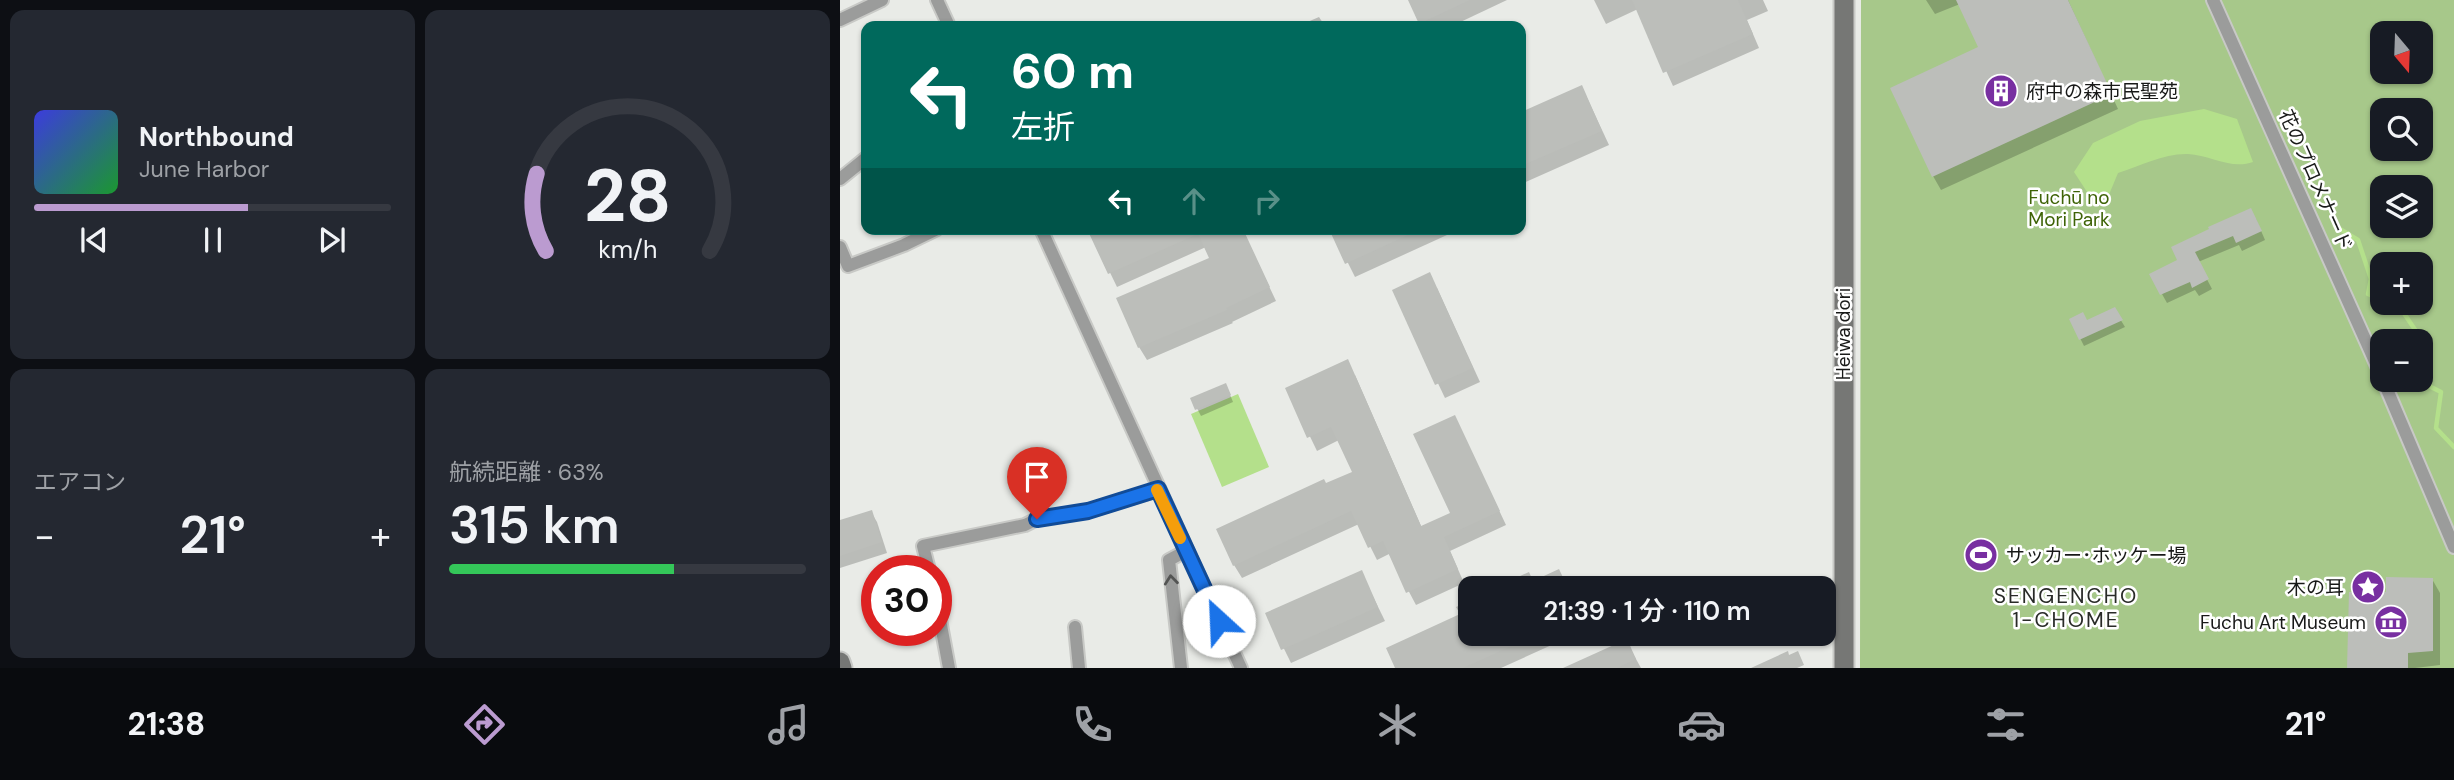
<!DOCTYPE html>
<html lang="ja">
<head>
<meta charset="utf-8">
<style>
  :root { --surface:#171b24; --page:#242831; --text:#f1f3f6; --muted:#9ea1a6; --line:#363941; --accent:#bb9bd0 }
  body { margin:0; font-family:"DM Sans","Noto Sans JP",sans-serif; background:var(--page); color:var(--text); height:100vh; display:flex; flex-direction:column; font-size:26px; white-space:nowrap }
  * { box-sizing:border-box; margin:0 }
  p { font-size:23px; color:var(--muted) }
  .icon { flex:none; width:38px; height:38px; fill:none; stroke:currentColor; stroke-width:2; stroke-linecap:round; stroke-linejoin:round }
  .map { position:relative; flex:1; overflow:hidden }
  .details { display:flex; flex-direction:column; gap:10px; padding:10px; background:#0d0f14; width:840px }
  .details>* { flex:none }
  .hud { position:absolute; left:21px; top:21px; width:665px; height:214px; border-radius:14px; box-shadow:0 2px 5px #0004; background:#00695c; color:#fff; overflow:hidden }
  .needle { width:46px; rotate:161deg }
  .buttons { position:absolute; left:1530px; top:21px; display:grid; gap:14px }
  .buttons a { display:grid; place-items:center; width:63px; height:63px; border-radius:14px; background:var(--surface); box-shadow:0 2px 5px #0004; font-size:35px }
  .speed { position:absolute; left:21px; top:555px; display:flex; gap:14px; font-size:35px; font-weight:700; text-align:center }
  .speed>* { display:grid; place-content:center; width:91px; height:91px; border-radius:50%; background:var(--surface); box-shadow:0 2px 5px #0004; line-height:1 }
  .speed .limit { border:10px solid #d22; background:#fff; color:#111 }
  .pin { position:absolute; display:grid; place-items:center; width:60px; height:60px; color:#fff; margin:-72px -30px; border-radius:50% 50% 50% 0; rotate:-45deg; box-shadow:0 0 7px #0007 }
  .pin .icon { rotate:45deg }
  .me { position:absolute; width:77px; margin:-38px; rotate:335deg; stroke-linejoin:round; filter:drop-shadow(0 0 5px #0008) }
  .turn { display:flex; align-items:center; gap:24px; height:147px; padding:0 35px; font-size:32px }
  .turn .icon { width:91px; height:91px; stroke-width:2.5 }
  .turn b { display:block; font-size:49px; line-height:60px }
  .lanes { display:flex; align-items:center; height:66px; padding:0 35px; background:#0003; justify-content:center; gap:35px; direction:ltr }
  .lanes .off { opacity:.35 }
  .big { font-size:52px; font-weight:600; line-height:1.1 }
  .details .card { flex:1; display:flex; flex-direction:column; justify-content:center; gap:10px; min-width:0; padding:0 24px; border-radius:14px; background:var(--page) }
  .details .dial { align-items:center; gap:0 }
  .dial svg { height:182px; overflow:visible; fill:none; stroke:var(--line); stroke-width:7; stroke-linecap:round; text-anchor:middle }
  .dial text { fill:var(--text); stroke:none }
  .song { display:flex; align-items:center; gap:21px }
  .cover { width:84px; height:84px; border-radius:10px; background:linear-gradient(135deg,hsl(240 70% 55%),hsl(130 70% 35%)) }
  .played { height:7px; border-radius:4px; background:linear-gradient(90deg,var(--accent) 60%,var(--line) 60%) }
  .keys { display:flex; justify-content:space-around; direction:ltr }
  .heat { display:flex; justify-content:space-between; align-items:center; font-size:38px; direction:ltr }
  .charge { height:10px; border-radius:5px; background:linear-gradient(90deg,#34c759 63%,var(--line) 0) }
  .details .tiles { flex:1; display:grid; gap:10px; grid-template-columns:repeat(2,1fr) }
  .trip { position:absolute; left:618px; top:576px; width:378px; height:70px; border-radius:14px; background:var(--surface); box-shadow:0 2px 5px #0004; font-weight:600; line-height:70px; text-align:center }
  .tabs { display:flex; height:112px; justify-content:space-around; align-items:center; background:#090b0e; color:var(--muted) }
  .tabs .icon { width:49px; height:49px }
  .tabs .active { color:var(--accent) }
  .tabs b { font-size:32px; color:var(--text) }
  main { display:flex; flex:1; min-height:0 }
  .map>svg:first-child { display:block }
  .green { fill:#a7c88a; fill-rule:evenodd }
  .water { fill:#b4e08b }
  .shadow { fill:#0003 }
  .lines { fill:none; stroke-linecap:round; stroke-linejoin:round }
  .stream { stroke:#b4e08b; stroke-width:4.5 }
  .building { fill:#bcbeba }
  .street-casing { stroke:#c8c9c6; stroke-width:16 }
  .secondary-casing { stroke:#c8c9c6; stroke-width:23 }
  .street { stroke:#9b9c9b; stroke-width:12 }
  .secondary { stroke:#767775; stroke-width:19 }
  .oneway { stroke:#535453 }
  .route-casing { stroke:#114b97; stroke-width:18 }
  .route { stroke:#1a73e8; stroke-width:12 }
  .slow { stroke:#f59e0b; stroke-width:12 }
  .labels { text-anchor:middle; stroke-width:5; stroke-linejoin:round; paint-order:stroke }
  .poi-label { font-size:19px; fill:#181918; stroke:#fff; text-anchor:start }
  .street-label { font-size:19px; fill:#181918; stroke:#fff }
  .park-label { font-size:19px; fill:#3e6306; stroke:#fff }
  .neighbourhood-label { font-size:21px; letter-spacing:2px; fill:#292b28; stroke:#fff }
</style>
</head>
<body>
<main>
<section class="details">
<div class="tiles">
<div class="card">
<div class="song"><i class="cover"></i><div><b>Northbound</b><p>June Harbor</p></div></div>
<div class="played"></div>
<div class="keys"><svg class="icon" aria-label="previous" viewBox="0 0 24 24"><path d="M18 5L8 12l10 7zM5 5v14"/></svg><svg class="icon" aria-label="pause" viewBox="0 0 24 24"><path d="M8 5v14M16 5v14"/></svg><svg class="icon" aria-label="next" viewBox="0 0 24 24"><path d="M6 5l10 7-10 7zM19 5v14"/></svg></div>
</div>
<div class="card dial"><svg viewBox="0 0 100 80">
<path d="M14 69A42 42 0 1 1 86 69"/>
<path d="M14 69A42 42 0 0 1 10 35" stroke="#bb9bd0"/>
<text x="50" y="56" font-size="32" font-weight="700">28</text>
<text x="50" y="72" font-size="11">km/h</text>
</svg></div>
<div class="card"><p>エアコン</p>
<div class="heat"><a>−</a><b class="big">21°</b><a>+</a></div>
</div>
<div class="card"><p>航続距離 · 63%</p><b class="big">315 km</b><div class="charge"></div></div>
</div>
</section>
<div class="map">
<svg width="1614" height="668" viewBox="0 0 1614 668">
  <rect width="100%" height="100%" fill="#e9ebe7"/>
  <path class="green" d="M1021,0H1614V668H1020ZM1542,33H1580V72H1542ZM1542,110H1580V149H1542ZM1542,187H1580V226H1542ZM1542,264H1580V303H1542ZM1542,341H1580V380H1542Z"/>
  <g class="water">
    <path d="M1364,109L1397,119L1413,162C1391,170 1370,155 1348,154C1325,153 1300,166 1278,173L1268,197L1249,195L1234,172L1253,143L1300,121Z"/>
    <polygon points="398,394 429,467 382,487 351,414"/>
  </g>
  <g class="shadow">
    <polygon points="570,0 667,0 612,26 582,26"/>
    <polygon points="754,0 923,0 928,11 907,20 919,48 833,86 798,9 766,24"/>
    <polygon points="1086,0 1228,0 1278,109 1101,190 1093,176 1140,48 1120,4 1095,14"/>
    <polygon points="479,17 485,26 458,26"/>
    <polygon points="742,87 769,145 681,184 681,114"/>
    <polygon points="1416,219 1425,240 1402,251 1399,245 1358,262 1372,289 1359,296 1355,290 1327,303 1322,294 1340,260 1333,248"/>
    <polygon points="249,229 402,229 436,301 392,322 393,323 307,360 299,347 371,259 366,247 277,287"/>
    <polygon points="491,229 604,229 607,235 515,277"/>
    <polygon points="597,288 640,382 605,398 554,291"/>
    <polygon points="1274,309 1285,327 1244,346 1231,320 1247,322"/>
    <polygon points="515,375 582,528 613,514 615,417 666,525 610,551 624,583 576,605 549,554 537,560 519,524 402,578 394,565 486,486 514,473 499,440 477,451 447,389"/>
    <polygon points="389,392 393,402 361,416 352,399"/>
    <polygon points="31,512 37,522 47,553 0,568 0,522"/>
    <polygon points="521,572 545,621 451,663 427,614"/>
    <polygon points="1592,579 1600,593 1600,665 1575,668 1509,668 1547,594"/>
    <polygon points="630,603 630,634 736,634 661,668 557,668 622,615"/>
    <polygon points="786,641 801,668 727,668"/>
  </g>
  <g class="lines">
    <g class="stream">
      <polyline points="1495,226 1518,240 1531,279 1528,294 1542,300"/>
      <polyline points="1547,303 1561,309 1578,334 1576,341"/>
      <polyline points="1577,380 1601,392 1596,428 1614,447"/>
    </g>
  </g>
  <g class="building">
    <polygon points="568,0 630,0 579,24"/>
    <polygon points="792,0 898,0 913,34 823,73"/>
    <polygon points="1116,0 1228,0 1272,94 1092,177 1050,88 1138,47"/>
    <polygon points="742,85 762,131 681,166 681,112"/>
    <polygon points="1411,208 1422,231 1396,243 1393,236 1355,252 1369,279 1352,288 1350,282 1320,295 1309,274 1337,260 1331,247 1369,229 1368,227"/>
    <polygon points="247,229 403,229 430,287 386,308 387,310 298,348 276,298 369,258 358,234 268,274"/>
    <polygon points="489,229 581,229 505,264"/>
    <polygon points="590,272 633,368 595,385 552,290"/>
    <polygon points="1275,307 1283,320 1239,340 1229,319 1243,312 1247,320"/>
    <polygon points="508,359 581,526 610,513 573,434 615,415 660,511 604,537 618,569 566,593 543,541 528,548 511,511 393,566 376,529 484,479 486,483 512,472 491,427 467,438 445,388"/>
    <polygon points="386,383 391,395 355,410 350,398"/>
    <polygon points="32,510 42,542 0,556 0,520"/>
    <polygon points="719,569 728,588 654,588 689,572 693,581"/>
    <polygon points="522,570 538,607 441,650 425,613"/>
    <polygon points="1546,577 1593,578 1593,651 1568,653 1568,668 1507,668 1509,592 1546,592"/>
    <polygon points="630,601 630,634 698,634 623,668 555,668 546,648 620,614 616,607"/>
    <polygon points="787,639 796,659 777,668 723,668"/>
    <polygon points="948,651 949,655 958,651 964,665 957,668 911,668"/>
  </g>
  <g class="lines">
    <defs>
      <g id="street">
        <polyline points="97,0 109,26"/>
        <polyline points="1373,0 1542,377"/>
        <polyline points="0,20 42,0"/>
        <polyline points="0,179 26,158"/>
        <polyline points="201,229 401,668"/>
        <polyline points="0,247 8,266 64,245 97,229"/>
        <polyline points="1543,380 1614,547"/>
        <polyline points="89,570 83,546 185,525 197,519 248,511 318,490"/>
        <polyline points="96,598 109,668"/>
        <polyline points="235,627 239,668"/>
        <polyline points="341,668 329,560 346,551"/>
      </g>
      <g id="secondary">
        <polyline points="1004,0 1004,668"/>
        <polyline points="0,662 2,668"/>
      </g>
    </defs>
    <use href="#street" class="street-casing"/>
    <use href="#secondary" class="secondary-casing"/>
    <use href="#street" class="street"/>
    <use href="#secondary" class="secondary"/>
  </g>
  <defs><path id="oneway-chevron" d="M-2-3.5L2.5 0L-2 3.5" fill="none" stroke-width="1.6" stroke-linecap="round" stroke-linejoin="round" transform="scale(1.75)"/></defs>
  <use class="oneway" href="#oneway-chevron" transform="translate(331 580) rotate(-96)"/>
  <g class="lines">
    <defs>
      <polyline id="route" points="197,519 248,511 318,489 379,621"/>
    </defs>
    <use href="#route" class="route-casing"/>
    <use href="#route" class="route"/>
    <polyline class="slow" points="317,490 340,538"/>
  </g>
  <defs>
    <symbol id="building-disc" viewBox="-11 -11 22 22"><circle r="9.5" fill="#782fa1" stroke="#fff"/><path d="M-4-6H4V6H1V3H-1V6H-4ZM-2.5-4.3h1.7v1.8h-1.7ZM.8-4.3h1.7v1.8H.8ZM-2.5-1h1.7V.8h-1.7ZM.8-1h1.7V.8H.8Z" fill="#fff"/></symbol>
    <symbol id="stadium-disc" viewBox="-11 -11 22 22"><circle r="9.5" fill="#782fa1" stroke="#fff"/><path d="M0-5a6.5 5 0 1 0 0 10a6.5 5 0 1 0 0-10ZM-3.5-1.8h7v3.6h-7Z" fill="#fff"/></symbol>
    <symbol id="sight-disc" viewBox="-11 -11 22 22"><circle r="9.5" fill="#782fa1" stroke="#fff"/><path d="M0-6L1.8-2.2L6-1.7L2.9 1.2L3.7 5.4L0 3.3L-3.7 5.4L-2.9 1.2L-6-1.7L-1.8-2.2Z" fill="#fff"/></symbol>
    <symbol id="museum-disc" viewBox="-11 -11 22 22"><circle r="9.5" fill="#782fa1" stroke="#fff"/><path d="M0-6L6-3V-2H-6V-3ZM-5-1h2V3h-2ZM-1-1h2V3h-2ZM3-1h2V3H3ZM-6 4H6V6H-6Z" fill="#fff"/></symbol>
  </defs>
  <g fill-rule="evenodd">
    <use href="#building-disc" x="1142" y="72" width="38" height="38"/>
    <use href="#stadium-disc" x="1122" y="536" width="38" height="38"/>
    <use href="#sight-disc" x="1509" y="568" width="38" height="38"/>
    <use href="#museum-disc" x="1532" y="603" width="38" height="38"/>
  </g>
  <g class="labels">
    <g class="poi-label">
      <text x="1186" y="98">府中の森市民聖苑</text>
      <text x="1166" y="562">サッカー･ホッケー場</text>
      <text x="1504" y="594" text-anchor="end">木の耳</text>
      <text x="1526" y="629" text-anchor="end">Fuchu Art Museum</text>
    </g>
    <g class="street-label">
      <text transform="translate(1476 180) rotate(66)" y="7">花のプロメナード</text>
      <text transform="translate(1003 334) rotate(-90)" y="7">Heiwa dori</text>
    </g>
    <g class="park-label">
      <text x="1229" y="204">Fuchū no<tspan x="1229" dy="22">Mori Park</tspan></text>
    </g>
    <g class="neighbourhood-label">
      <text x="1226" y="603">SENGENCHO<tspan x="1226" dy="24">1-CHOME</tspan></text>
    </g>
  </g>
</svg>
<div class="buttons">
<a><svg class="needle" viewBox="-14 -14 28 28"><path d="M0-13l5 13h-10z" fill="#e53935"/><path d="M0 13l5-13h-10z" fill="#9ea1a6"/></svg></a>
<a><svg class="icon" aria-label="search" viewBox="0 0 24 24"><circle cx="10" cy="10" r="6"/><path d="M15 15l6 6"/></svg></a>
<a><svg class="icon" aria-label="layers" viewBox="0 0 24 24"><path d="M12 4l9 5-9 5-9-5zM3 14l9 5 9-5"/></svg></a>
<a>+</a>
<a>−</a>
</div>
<div class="speed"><div class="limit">30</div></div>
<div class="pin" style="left:197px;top:519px;background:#d93025"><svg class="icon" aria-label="arrive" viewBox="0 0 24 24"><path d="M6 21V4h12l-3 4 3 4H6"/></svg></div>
<svg class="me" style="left:379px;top:621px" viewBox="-20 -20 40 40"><circle r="19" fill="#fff"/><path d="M0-13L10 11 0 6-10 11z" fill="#1a73e8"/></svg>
<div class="trip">21:39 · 1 分 · 110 m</div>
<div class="hud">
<div class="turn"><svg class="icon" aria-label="left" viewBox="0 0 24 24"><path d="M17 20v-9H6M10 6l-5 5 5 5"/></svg><div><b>60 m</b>左折</div></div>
<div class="lanes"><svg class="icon" aria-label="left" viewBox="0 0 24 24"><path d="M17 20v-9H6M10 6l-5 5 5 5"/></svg><svg class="icon off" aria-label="ahead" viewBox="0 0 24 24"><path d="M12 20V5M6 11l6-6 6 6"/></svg><svg class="icon off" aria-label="right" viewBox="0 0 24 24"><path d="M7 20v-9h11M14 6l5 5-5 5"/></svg></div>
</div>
</div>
</main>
<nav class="tabs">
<b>21:38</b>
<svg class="icon active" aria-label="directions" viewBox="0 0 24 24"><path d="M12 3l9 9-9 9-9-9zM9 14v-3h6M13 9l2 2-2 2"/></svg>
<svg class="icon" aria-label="music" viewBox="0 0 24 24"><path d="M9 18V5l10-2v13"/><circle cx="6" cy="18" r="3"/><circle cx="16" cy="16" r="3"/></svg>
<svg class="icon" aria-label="phone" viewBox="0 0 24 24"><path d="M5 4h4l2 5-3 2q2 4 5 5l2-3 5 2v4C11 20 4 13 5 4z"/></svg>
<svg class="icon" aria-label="climate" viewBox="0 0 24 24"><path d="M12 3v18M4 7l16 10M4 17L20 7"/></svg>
<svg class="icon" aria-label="car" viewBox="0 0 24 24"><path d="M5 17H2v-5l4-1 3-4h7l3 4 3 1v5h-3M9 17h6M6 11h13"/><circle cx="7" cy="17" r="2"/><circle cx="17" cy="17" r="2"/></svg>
<svg class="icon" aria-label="filters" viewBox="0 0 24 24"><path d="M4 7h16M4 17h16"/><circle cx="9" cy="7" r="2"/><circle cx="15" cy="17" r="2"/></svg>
<b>21°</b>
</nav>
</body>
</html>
